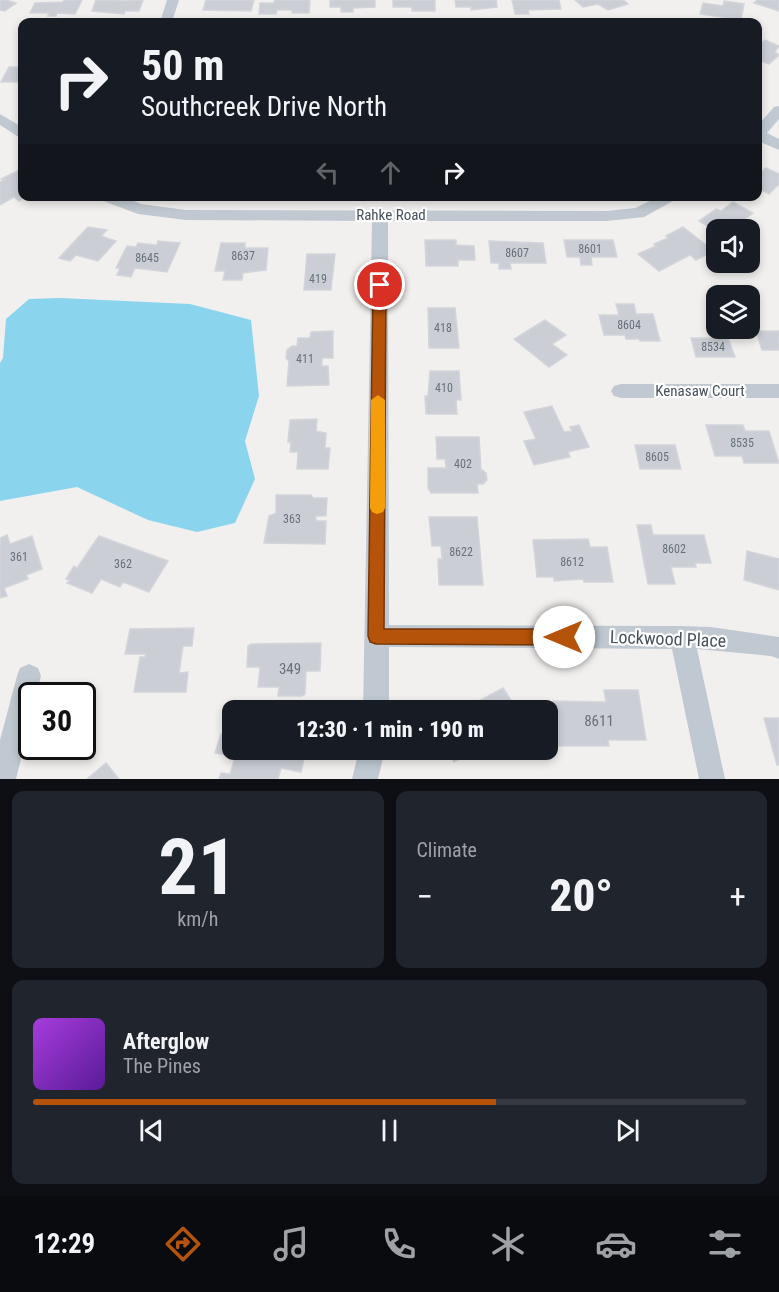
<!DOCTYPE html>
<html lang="en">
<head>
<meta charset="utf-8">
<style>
  :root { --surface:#171b24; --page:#20242c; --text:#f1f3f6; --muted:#9ea1a6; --line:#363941; --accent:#b45309 }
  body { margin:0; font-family:"Roboto Condensed",sans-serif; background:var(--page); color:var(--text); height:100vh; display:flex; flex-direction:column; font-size:22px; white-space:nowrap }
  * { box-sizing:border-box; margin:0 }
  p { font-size:20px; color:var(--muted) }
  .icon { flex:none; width:33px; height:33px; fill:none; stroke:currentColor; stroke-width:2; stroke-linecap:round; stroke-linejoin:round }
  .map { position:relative; height:779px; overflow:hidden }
  .panel { display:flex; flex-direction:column; gap:12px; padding:12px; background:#0d0f14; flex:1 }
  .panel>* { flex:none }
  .top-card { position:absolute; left:18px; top:18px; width:744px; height:183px; border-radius:12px; box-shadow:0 3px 9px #0003; background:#171b24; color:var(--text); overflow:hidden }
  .buttons { position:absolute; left:706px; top:219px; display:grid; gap:12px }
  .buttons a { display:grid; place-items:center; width:54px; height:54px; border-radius:12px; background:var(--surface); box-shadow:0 3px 9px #0003; font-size:30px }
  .speed { position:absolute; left:18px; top:682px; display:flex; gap:12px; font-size:30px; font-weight:700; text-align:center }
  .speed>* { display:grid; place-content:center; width:78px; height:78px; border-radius:50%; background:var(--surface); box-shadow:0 3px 9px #0003; line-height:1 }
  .speed .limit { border:3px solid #111; border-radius:9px; background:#fff; color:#111 }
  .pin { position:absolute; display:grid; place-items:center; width:51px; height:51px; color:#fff; margin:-26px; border:3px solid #fff; border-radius:50%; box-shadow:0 2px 6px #0007 }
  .me { position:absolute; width:66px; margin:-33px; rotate:270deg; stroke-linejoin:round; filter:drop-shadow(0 0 4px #0008) }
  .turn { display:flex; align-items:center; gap:21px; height:126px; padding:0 24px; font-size:27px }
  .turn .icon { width:78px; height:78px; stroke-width:2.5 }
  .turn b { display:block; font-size:42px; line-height:51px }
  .lanes { display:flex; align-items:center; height:57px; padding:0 24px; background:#0003; justify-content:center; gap:30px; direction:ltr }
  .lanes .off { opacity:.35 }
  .big { font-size:45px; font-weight:800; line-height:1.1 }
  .panel .card { flex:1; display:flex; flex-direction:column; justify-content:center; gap:9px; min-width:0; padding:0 21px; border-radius:12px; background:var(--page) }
  .panel .dial { align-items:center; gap:0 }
  .dial b { font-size:78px; line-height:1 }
  .song { display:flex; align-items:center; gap:18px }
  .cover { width:72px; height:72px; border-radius:9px; background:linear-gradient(135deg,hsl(280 70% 55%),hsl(270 70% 35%)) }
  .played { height:6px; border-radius:3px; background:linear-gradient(90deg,var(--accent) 65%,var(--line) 65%) }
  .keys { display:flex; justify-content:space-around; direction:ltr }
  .heat { display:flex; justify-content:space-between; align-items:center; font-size:33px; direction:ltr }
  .panel .tiles { flex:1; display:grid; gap:12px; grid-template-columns:1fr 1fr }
  .card:last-child { grid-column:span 2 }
  .trip { position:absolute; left:222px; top:700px; width:336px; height:60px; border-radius:12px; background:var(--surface); box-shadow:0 3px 9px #0003; font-weight:800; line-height:60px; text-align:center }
  .tabs { display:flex; height:96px; justify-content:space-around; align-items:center; background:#090b0e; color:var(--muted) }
  .tabs .icon { width:42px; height:42px }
  .tabs .current { color:var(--accent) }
  .tabs b { font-size:27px; color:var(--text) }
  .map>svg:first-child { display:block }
  .water { fill:#8ad4ed }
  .building { fill:#cbced5; stroke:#d3d5db; stroke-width:1.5 }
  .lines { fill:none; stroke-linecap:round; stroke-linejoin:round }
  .street { fill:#c0c9d1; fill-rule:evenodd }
  .route { fill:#b45309; stroke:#753606; stroke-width:1.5 }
  .slow { fill:#f59e0b }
  .labels { text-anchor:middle; stroke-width:4.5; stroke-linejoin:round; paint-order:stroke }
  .number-label { font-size:12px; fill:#68717b }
  .street-label { font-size:15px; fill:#47525d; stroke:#fff }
  .near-number-label { font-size:15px; fill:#68717b }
  .near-street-label { font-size:18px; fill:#47525d; stroke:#fff }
</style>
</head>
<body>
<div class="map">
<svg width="779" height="779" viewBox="0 0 779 779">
  <rect width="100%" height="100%" fill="#f2f0ef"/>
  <polygon class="water" points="60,298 190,304 251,320 259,396 245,441 255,479 235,523 197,532 148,520 77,487 0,501 0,363 3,358 6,319 29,299"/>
  <g class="building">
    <polygon points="0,0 6,0 16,3 5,11 0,10"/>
    <polygon points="64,0 82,0 75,14 57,13 56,16 48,16 49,13 30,13 35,3 63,2"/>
    <polygon points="96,0 124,1 143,0 139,11 125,11 124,14 92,11"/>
    <polygon points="206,0 254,0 251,11 203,10"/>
    <polygon points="275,0 310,0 309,13 292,13 292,10 277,10 276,14 259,14 260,3 274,3"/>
    <polygon points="330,0 375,0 375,7 353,8 353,12 341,12 341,7 330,7"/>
    <polygon points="393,0 435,0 435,11 412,11 412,7 393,7"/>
    <polygon points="455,0 496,0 497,7 471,10 471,7 456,7"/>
    <polygon points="512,0 559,0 561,9 528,10 529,14 515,14"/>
    <polygon points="575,0 623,0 628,4 608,10 598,4 583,7"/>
    <polygon points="757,0 779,0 779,11 754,3"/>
    <polygon points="724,1 744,4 741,20 700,14 703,3 723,6"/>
    <polygon points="765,40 779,46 775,52 779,55 769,64 758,60 758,46"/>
    <polygon points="9,67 22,67 22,82 1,82"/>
    <polygon points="766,168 779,174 779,184 769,194 758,188 758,175"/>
    <polygon points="19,170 22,172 22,196 27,196 19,201 14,197 0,205 0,182 4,180 1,179"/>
    <polygon points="733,202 753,213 742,221 753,227 750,230 717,230 717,232 699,221 716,209 721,211"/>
    <polygon points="88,227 107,230 101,236 116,241 98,261 76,255 70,261 59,258"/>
    <polygon points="683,227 714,251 696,260 690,255 659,271 638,254 656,246 654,244 668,238 666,236"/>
    <polygon points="425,240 456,240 456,245 474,246 475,260 458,260 458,266 426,266"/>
    <polygon points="564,240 613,240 617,257 591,257 592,265 581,265 580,257 567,257"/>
    <polygon points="158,241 180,243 167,272 135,268 131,277 117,275 120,268 116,268 127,246 136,247 138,243 157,245"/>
    <polygon points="489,241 543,243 546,263 510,263 511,269 499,269 499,263 491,263"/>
    <polygon points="221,243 245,243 245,248 268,248 266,270 243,273 242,280 223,280 225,271 215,271"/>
    <polygon points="307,254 335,254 331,290 304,290"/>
    <polygon points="616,304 634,304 636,314 653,314 660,341 640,341 639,339 626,339 625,335 604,335 599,315 619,315"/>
    <polygon points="428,308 455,308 459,348 429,348"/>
    <polygon points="545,320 566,335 552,344 567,355 549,367 514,339"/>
    <polygon points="333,331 333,358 322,358 322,366 328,366 329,385 287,386 289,361 286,358 287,350 292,346 297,346 298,338 310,338 311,332"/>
    <polygon points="756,331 779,331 779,350 762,350"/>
    <polygon points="691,338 728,338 735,357 696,357"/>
    <polygon points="430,371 459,371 461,400 456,400 457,414 426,414 425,396 428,396"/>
    <polygon points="552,406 564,432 572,431 570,427 579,425 589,447 568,452 570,457 534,465 524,441 536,439 524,412"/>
    <polygon points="317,419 316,431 326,433 325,448 330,448 328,469 297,469 298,452 290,452 291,442 288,442 290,420"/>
    <polygon points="706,425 743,425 745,431 769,431 779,463 744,463 742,456 715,456"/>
    <polygon points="436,437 479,437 481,469 486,473 487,480 483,484 477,484 478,493 431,493 428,488 428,468 446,468 445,459 437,459"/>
    <polygon points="635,445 675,445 681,469 640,469"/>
    <polygon points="276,495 311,495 313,498 327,498 326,516 316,516 316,521 326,521 325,544 264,543 269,516 276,513"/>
    <polygon points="429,517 477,517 483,585 439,585 438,559 442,559 441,546 432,546"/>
    <polygon points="637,525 651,525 653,535 704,535 711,563 695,563 696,567 671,567 675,584 648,584"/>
    <polygon points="7,535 10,544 32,536 42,569 26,575 28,579 4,588 7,596 0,598 0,538"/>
    <polygon points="99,536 168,561 149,592 123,582 120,587 101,579 92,593 67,583 70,580 66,579 74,566 77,568"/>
    <polygon points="588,539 590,547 607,547 613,582 584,582 583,579 554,581 554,577 537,577 533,540"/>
    <polygon points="747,551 779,559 779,590 744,580"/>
    <polygon points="194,628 192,646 183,646 179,673 188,672 186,692 134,692 140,657 145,657 146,654 125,654 130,629"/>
    <polygon points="321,643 320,671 306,671 305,694 302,696 278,696 279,687 258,687 260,667 247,667 248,646 251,644"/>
    <polygon points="503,688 518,711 469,711 479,705 477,702"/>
    <polygon points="604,690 638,690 646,740 608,740 609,746 557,746 553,701 606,702"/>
    <polygon points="764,718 779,718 779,765 777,765"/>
    <polygon points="221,734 232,736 232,750 306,750 301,772 281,768 278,779 219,779 221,773 230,774 235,757 215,753"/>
    <polygon points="447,750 476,750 454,762"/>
    <polygon points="106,763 119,779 87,779"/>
  </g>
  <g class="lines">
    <g class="street">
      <polygon points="167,0 179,0 172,22 160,22"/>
      <polygon points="779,106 779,119 767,133 779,139 779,150 758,141 758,125 774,107"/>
      <polygon points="0,114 22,127 22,137 17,136 0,125"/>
      <polygon points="99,196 122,196 141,204 186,210 607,211 635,208 660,196 682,196 644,217 607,221 388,221 389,625 682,626 711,627 779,637 779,659 771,656 697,649 725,779 699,779 672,649 389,647 389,711 363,711 372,221 186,220 138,214 101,200"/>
      <polygon points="621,384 779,384 779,398 621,398 614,396 611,391 614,386"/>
      <polygon points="29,664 38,668 41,676 36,696 32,696 32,716 16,779 0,779 0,740 17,676 20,668"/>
      <polygon points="359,750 385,750 378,779 352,779"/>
    </g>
  </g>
  <polygon class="route" points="380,281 386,285 384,629 564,629 570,632 572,637 570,642 564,645 376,644 370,642 368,636 373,285"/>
  <polygon class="slow" points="378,395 385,400 385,508 383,512 377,514 372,512 370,508 371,400"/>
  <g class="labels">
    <g class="number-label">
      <text x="590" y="253">8601</text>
      <text x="517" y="257">8607</text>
      <text x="243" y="260">8637</text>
      <text x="147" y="262">8645</text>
      <text x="318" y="283">419</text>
      <text x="629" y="329">8604</text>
      <text x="443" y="332">418</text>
      <text x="713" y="351">8534</text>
      <text x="305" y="363">411</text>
      <text x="444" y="392">410</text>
      <text x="742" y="447">8535</text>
      <text x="657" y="461">8605</text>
      <text x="463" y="468">402</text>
      <text x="292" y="523">363</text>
      <text x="674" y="553">8602</text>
      <text x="461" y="556">8622</text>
      <text x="19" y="561">361</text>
      <text x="572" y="566">8612</text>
      <text x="123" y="568">362</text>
    </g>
    <g class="street-label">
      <text x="391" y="220">Rahke Road</text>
      <text x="700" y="396">Kenasaw Court</text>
    </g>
    <g class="near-number-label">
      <text x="290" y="674">349</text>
      <text x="599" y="726">8611</text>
    </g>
    <g class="near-street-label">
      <text transform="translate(668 639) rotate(2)" y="6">Lockwood Place</text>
    </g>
  </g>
</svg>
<div class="buttons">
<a><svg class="icon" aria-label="sound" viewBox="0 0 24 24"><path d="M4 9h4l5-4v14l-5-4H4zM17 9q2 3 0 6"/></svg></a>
<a><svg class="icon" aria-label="layers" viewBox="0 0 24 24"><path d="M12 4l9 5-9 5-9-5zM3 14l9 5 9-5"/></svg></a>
</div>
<div class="speed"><div class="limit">30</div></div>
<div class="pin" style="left:380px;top:285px;background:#d93025"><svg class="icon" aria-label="arrive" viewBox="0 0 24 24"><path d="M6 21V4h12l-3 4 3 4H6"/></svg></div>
<svg class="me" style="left:564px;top:637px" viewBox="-20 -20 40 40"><circle r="19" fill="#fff"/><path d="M0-13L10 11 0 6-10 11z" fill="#b45309"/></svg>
<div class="trip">12:30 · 1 min · 190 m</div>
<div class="top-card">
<div class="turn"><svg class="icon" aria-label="right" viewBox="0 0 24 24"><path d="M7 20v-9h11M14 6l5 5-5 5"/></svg><div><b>50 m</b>Southcreek Drive North</div></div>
<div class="lanes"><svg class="icon off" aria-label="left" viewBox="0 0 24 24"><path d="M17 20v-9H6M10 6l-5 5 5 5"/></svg><svg class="icon off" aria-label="ahead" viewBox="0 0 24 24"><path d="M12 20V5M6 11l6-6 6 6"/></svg><svg class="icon" aria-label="right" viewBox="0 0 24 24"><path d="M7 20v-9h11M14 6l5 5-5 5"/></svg></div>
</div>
</div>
<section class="panel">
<div class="tiles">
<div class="card dial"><b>21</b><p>km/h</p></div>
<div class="card"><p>Climate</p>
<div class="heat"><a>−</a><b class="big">20°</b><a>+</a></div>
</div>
<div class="card">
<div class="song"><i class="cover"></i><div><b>Afterglow</b><p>The Pines</p></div></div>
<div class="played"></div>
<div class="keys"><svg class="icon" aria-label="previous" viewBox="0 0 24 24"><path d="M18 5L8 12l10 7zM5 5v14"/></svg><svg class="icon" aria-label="pause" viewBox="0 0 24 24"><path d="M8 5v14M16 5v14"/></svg><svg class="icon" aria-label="next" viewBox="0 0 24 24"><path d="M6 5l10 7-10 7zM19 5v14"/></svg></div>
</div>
</div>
</section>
<nav class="tabs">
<b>12:29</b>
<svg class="icon current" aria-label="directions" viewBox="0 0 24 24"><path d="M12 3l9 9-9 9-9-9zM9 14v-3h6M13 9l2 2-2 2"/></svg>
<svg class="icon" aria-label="music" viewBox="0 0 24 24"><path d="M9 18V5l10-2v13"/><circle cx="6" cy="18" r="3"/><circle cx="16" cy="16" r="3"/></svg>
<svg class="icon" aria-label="phone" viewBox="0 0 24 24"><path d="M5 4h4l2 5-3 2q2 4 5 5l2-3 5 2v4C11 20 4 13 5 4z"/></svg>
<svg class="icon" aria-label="climate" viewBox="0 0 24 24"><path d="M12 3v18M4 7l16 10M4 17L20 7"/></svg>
<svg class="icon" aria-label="car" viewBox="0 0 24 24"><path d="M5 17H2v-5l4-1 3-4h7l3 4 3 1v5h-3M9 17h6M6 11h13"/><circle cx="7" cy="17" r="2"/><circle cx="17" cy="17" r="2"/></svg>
<svg class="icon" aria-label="filters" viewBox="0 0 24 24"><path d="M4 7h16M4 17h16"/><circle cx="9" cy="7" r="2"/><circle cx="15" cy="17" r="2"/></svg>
</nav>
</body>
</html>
